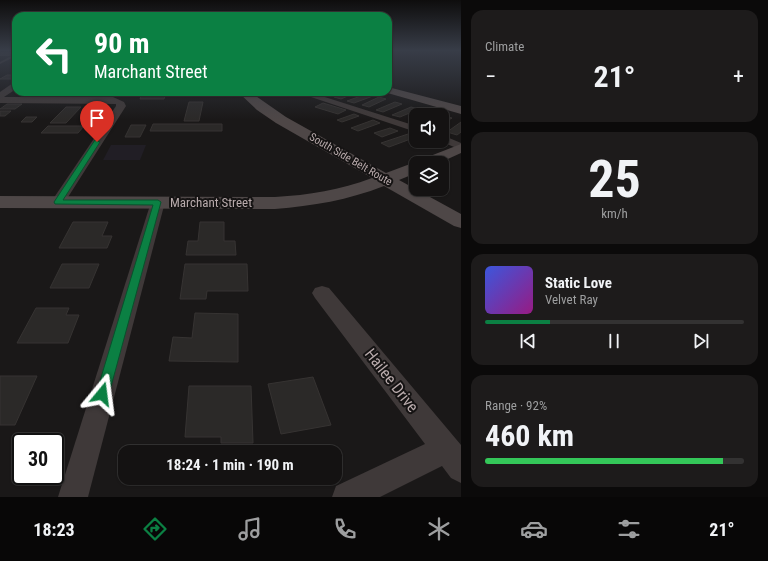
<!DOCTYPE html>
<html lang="en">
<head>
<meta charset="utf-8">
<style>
  :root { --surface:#141212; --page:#1d1b1b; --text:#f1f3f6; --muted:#9d9e9f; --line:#333232; --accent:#0b8043 }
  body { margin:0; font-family:"Roboto Condensed",sans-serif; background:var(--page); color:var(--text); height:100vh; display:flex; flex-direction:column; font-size:15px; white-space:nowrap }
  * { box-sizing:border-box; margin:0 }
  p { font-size:13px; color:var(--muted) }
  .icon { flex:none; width:22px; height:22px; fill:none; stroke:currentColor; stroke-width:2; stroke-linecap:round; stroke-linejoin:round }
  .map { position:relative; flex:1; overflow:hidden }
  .panel { display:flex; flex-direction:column; gap:10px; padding:10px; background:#0b0a0a; width:307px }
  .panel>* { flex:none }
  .banner { position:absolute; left:12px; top:12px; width:380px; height:84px; border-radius:12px; box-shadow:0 1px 3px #0004,0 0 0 1px var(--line); background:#0b8043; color:#fff; overflow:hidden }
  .fabs { position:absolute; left:409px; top:108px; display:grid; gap:8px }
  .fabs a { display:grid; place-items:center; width:40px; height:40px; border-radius:8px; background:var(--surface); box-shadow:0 1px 3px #0004,0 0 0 1px var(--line); font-size:20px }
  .speed { position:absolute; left:12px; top:433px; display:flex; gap:8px; font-size:20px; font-weight:700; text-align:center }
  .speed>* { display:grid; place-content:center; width:52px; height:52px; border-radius:50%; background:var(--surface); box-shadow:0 1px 3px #0004,0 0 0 1px var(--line); line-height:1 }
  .speed .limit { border:2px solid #111; border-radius:6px; background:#fff; color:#111 }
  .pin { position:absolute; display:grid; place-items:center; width:34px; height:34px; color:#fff; margin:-41px -17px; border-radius:50% 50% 50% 0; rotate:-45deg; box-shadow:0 0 4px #0007 }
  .pin .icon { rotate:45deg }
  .me { position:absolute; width:44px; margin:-22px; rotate:16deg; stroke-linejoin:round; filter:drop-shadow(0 0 3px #0008) }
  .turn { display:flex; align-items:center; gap:14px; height:84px; padding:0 16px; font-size:18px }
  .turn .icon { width:52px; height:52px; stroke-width:2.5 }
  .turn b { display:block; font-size:28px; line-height:34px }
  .big { font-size:30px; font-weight:700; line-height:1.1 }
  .panel .card { flex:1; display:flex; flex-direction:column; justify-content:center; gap:6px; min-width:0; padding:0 14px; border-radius:12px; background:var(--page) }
  .panel .dial { align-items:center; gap:0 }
  .dial b { font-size:52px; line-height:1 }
  .song { display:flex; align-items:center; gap:12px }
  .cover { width:48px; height:48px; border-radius:6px; background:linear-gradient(135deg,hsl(230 70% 55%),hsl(310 70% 35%)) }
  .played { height:4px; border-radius:2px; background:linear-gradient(90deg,var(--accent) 25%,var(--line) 25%) }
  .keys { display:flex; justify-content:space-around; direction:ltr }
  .heat { display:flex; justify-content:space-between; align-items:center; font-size:22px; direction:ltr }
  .charge { height:6px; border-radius:3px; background:linear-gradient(90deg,#34c759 92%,var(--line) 0) }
  .trip { position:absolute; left:118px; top:445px; width:224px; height:40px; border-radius:12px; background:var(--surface); box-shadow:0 1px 3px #0004,0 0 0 1px var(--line); font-weight:700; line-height:40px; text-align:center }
  .tabs { display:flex; height:64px; justify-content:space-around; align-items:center; background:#080707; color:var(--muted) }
  .tabs .icon { width:28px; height:28px }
  .tabs .active { color:var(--accent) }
  .tabs b { font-size:18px; color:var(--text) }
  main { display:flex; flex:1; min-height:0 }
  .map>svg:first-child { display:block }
  .green { fill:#211e25 }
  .building { fill:#2b2928; stroke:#363332 }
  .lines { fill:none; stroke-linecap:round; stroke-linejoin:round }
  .lane { fill:#3f3939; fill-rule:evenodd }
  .street { fill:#3f3939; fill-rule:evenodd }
  .secondary { fill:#4e4747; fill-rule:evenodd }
  .route { fill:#0b8043; stroke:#07532c }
  .labels { text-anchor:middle; stroke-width:4; stroke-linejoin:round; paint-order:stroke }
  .far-street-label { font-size:11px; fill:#b9abac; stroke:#151313 }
  .street-label { font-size:13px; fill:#b9abac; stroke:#151313 }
  .near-street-label { font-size:16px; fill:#b9abac; stroke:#151313 }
</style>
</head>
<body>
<main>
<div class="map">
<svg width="461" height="497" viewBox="0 0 461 497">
  <rect width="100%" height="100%" fill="#1a1818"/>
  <polygon class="green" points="111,145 146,145 140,160 103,160"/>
  <g class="building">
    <polygon points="7,75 16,75 16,76 11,79 0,79"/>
    <polygon points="347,92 357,92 341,99 334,97"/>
    <polygon points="142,94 166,94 164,99 140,99"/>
    <polygon points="366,94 373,96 354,103 347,101"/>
    <polygon points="379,97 386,99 369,107 362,105"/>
    <polygon points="189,102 203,102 199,121 184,121"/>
    <polygon points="395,102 402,104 383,112 376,110"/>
    <polygon points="323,103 346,110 338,114 315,107"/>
    <polygon points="7,104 22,104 15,109 0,109"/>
    <polygon points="66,107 81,107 66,123 50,123"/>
    <polygon points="411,107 419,109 400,117 392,115"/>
    <polygon points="0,111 11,111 5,116 0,116"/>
    <polygon points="354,114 359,116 342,122 337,120"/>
    <polygon points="443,116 452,118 442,124"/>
    <polygon points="26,117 37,117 32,122 21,122"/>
    <polygon points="373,120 380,123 358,131 351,128"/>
    <polygon points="461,122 461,132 457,135 447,132"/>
    <polygon points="153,124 222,124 222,131 150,131"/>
    <polygon points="131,125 146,125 140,137 125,137"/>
    <polygon points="48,126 84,126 78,133 41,133"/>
    <polygon points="390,128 398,131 382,137 374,133"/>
    <polygon points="408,134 416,137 389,147 381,143"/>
    <polygon points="73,222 108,222 102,236 112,236 107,248 59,248"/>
    <polygon points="200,222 224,222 224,241 235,241 236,255 186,255 188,241 198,241"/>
    <polygon points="62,264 99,264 89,288 50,288"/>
    <polygon points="185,264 247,264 248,291 207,291 206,299 180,299"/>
    <polygon points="36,308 69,308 66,315 79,315 68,343 17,343"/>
    <polygon points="195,313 238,314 238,362 169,361 173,337 192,338"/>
    <polygon points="0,376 37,376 15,425 0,425"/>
    <polygon points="313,377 331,425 281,434 268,384"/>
    <polygon points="189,386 251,386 253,443 221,443 221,437 185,437"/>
  </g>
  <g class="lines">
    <polygon class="lane" points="15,54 16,54 16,56 0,64 0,62"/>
    <g class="street">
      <rect x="0" y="52" width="16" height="4"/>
      <polygon points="13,83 16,83 16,89 4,97 113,97 124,102 126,106 63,205 53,205 51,202 116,106 116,104 0,103 0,92"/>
      <polygon points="296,92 309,92 416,126 416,132"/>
      <polygon points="442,135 461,143 461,150 440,141 442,141"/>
      <polygon points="158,198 163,199 165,202 88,497 58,497 151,202 153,199"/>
      <polygon points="322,286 329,288 461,445 461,483 451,478 442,466 380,497 332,497 336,486 425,444 315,298 312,293 315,288"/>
    </g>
    <g class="secondary">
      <polygon points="388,87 461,106 461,114 384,92 388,92"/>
      <path d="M238,92H250L286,117L386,173L410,164L418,163L420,160L461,144V153L439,163H416V173L399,180L461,214V228L454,226L384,186C348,200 313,206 275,209L0,208V196L275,197C309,195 340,190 372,178L276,123L257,110Z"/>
    </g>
  </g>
  <linearGradient id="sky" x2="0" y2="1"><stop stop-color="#0e0d0d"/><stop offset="0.42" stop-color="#383d48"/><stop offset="1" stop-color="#383d48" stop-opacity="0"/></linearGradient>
  <rect width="461" height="120" fill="url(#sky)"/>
  <polygon class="route" points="95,140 100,142 63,200 158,200 161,202 109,394 107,398 102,400 98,398 96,394 153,205 55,204 54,202"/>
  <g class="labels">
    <g class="far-street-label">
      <text transform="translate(351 159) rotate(30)" y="4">South Side Belt Route</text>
    </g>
    <g class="street-label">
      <text x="211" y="207">Marchant Street</text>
    </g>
    <g class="near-street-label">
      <text transform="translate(392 380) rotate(52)" y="6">Hailee Drive</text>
    </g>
  </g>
</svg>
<div class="fabs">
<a><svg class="icon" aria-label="sound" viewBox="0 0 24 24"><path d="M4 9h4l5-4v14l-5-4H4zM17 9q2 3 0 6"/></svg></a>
<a><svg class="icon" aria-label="layers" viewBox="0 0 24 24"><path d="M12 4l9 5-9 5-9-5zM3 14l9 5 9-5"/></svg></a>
</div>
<div class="speed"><div class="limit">30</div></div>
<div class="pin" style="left:97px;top:142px;background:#d93025"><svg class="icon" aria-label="arrive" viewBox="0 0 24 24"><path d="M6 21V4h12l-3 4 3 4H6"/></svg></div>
<svg class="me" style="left:102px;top:394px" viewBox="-20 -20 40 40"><path d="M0-17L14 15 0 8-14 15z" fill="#0b8043" stroke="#fff" stroke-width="4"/></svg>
<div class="trip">18:24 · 1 min · 190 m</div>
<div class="banner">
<div class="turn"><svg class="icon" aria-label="left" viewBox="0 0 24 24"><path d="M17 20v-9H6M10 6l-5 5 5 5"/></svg><div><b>90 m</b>Marchant Street</div></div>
</div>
</div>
<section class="panel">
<div class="card"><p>Climate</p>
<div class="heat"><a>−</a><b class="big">21°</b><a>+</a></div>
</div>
<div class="card dial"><b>25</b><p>km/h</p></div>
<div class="card">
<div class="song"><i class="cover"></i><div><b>Static Love</b><p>Velvet Ray</p></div></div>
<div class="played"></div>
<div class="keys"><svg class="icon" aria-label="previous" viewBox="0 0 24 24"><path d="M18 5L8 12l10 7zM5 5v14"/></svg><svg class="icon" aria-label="pause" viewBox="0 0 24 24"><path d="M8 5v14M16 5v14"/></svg><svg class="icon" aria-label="next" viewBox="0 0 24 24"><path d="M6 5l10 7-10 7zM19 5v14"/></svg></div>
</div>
<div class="card"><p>Range · 92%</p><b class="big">460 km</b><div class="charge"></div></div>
</section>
</main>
<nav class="tabs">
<b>18:23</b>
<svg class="icon active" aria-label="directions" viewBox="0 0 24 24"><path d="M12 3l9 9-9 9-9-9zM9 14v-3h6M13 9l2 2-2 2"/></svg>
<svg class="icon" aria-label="music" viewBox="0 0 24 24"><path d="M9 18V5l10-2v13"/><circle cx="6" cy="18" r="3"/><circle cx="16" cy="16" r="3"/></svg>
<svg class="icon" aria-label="phone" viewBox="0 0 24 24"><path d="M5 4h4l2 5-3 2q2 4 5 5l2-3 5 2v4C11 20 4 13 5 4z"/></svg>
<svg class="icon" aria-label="climate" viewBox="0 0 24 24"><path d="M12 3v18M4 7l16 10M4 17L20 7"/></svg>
<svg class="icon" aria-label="car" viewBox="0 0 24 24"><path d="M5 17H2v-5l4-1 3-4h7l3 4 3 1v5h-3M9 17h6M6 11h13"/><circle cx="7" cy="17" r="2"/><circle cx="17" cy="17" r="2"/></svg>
<svg class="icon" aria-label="filters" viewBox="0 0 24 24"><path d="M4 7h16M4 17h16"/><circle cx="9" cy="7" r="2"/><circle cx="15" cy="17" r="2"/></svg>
<b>21°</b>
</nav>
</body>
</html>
